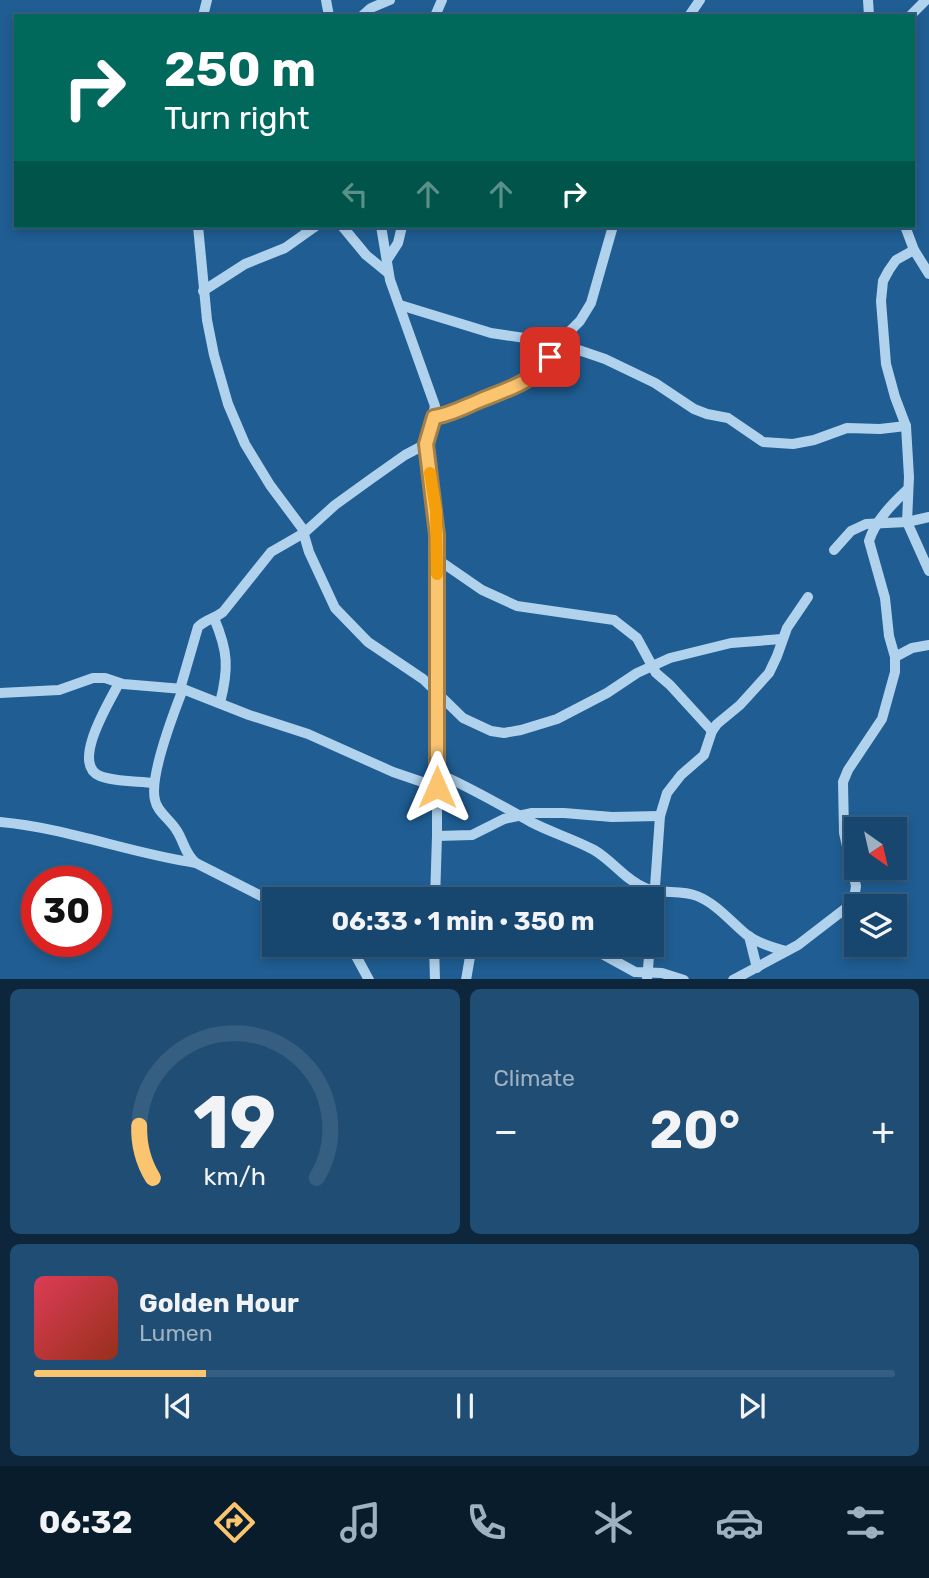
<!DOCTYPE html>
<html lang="en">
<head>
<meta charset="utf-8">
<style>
  :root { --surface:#17466e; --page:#204d73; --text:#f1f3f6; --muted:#9eb1c2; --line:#365e81; --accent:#fbc570 }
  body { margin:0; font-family:Rubik,sans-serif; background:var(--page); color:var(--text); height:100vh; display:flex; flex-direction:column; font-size:26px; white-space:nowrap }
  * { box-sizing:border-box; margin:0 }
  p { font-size:23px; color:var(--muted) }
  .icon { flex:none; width:38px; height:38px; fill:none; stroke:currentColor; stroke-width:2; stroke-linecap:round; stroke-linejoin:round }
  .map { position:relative; height:979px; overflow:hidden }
  .side { display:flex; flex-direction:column; gap:10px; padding:10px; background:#0d263c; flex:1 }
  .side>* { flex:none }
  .guide { position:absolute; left:14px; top:14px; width:901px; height:214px; border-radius:0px; box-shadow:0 4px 10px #0003,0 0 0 2px var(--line); background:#00695c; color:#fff; overflow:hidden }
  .needle { width:46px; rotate:146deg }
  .controls { position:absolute; left:844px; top:817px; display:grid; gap:14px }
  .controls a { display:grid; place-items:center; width:63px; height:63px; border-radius:0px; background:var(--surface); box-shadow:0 4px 10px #0003,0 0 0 2px var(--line); font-size:35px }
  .speed { position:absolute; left:21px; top:866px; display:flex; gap:14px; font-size:35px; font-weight:700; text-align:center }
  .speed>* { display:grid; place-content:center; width:91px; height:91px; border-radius:50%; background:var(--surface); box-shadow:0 4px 10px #0003,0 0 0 2px var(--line); line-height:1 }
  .speed .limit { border:10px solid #d22; background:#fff; color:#111 }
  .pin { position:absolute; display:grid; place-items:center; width:60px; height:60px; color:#fff; margin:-30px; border-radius:14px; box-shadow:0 4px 10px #0006 }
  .me { position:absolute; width:77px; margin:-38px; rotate:0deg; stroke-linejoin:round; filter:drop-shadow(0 0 5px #0008) }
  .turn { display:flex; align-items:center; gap:24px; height:147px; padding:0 35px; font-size:32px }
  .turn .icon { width:91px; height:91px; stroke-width:2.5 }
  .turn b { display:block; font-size:49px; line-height:60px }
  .lanes { display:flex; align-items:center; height:66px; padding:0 35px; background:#0003; justify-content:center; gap:35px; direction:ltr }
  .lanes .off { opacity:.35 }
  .big { font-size:52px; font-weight:700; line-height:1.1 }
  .side .widget { flex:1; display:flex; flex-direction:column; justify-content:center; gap:10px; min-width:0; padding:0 24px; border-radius:10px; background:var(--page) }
  .side .dial { align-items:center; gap:0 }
  .dial svg { height:182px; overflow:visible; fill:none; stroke:var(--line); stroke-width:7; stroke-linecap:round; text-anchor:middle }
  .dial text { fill:var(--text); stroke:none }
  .song { display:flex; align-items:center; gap:21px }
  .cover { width:84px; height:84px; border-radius:10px; background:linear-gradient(135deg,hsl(350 70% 55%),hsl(10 70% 35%)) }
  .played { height:7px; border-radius:4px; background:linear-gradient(90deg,var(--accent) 20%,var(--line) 20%) }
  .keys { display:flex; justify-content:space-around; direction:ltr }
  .heat { display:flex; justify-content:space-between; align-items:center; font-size:38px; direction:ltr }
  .side .tiles { flex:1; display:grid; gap:10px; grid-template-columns:1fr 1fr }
  .widget:last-child { grid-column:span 2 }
  .trip { position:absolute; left:262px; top:887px; width:402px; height:70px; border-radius:0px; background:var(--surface); box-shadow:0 4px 10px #0003,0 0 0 2px var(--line); font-weight:700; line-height:70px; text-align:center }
  .tabs { display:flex; height:112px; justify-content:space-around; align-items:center; background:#091c2c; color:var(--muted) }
  .tabs .icon { width:49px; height:49px }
  .tabs .current { color:var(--accent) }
  .tabs b { font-size:32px; color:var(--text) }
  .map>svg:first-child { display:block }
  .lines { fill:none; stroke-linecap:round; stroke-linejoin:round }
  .minor { stroke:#b0d2ed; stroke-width:10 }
  .route-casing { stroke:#a38049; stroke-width:18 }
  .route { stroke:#fbc570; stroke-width:12 }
  .slow { stroke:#f59e0b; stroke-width:12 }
</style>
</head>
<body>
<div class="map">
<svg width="929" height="980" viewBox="0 0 929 980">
  <rect width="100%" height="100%" fill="#1f5d92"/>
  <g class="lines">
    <g class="minor">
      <polyline points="326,0 329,16"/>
      <polyline points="868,0 869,16"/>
      <polyline points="203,16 207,0"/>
      <polyline points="362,16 371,8 390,0"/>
      <polyline points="435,16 442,0"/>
      <polyline points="689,16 700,0"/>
      <polyline points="910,16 926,0"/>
      <polyline points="198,226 207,320 214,355 228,404 245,444 270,485 302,528 309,552 335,608 368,642 423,679 463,718 491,731 504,733 521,730 557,719 607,693 637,673 670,658 731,643 782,639"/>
      <polyline points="342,226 366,255 388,273"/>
      <polyline points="381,226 390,280 435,406 426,444 437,535 437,836 435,900"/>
      <polyline points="905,226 914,250 929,274"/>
      <polyline points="914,250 896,260 889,270 883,281 881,301 886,364 895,397 906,426 909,477 907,522 929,571"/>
      <polyline points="387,260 398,243 402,226"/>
      <polyline points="203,291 245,264 285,248 316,226"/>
      <polyline points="400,305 491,333 558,343 605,359 655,383 694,409 707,414 728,418 763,442 793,444 814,440 847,428 880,429 906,426"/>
      <polyline points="434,417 522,383 544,366 558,343 580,321 591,303 613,226"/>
      <polyline points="834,550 851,531 866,524 907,522 929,517"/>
      <polyline points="437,559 482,590 517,606 614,620 637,638 656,673 670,685 712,731"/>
      <path d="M214,618C228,651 229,668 220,703"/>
      <polyline points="895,657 912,648 929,645"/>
      <path d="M119,683C110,701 70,764 100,776C115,782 137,781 154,783"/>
      <path d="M180,689L198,627C206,619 214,619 223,612L271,552L304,533L335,505L371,479L405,455L426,444"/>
      <path d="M183,689C174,712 149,777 155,800C157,812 171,820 177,831C184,842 185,854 196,863L275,903"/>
      <polyline points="0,693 59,690 93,678 105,678 123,684 183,689 249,715 308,734 393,772 437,787"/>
      <path d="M437,773C470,787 500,805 531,822C552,833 574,839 594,850C613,861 625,880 645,888C662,895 680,889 697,896C717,904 731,922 747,935C758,943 774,948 786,951"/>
      <path d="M0,822C67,828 129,853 196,863"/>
      <polyline points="437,836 472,835 504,819 532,813 564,813 612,817 660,816"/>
      <polyline points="653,915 660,816 667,793 681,775 704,755 712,731 717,724 740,705 769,673 777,656 787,628 808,597"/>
      <polyline points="749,936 757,968"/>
      <polyline points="350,945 369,980"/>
      <polyline points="434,945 435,980"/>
      <polyline points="586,945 635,972 662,973 684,980"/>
      <polyline points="466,980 472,945"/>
      <polyline points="647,980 650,945"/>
      <path d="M733,980L798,945L850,905L854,899L856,886L844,833L843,782L848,770L882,719L895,672V657L889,636L885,598L869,541C875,521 893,503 908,489"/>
    </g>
  </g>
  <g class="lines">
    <defs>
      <path id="route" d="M437,787V535L426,444L434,417C450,415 466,406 481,400C507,389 534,383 550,357"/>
    </defs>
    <use href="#route" class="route-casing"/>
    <use href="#route" class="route"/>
    <polyline class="slow" points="430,473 436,511 437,574"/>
  </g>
</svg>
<div class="controls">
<a><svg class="needle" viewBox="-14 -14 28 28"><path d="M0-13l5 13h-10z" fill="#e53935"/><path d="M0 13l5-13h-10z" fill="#9eb1c2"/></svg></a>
<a><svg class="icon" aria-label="layers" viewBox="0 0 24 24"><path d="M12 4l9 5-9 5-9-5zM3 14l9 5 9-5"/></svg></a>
</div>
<div class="speed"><div class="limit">30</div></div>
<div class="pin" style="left:550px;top:357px;background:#d93025"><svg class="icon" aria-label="arrive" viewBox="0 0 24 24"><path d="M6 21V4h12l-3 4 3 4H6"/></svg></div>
<svg class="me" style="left:437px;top:787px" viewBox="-20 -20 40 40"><path d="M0-17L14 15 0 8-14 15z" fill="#fbc570" stroke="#fff" stroke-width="4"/></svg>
<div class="trip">06:33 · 1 min · 350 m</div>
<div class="guide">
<div class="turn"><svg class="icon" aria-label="right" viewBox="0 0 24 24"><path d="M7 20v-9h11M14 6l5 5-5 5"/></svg><div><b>250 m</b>Turn right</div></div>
<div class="lanes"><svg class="icon off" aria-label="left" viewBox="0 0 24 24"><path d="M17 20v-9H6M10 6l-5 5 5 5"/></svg><svg class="icon off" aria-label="ahead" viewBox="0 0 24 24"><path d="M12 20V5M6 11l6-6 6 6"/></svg><svg class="icon off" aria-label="ahead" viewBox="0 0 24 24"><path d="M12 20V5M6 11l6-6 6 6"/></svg><svg class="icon" aria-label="right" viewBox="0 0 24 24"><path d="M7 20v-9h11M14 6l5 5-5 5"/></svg></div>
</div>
</div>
<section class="side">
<div class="tiles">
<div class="widget dial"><svg viewBox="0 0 100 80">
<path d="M14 69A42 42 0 1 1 86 69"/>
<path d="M14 69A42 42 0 0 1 8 46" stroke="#fbc570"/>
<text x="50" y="56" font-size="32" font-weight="700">19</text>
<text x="50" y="72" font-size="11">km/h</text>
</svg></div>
<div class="widget"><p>Climate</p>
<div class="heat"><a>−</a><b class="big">20°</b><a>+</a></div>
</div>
<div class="widget">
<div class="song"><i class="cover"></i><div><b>Golden Hour</b><p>Lumen</p></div></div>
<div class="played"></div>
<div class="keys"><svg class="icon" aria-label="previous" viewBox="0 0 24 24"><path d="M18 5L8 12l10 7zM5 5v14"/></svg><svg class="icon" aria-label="pause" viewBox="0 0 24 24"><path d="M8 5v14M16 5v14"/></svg><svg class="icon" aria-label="next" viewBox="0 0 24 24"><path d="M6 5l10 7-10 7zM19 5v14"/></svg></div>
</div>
</div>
</section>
<nav class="tabs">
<b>06:32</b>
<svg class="icon current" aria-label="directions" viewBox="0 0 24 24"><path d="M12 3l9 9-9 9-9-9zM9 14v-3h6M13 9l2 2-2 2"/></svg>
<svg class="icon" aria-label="music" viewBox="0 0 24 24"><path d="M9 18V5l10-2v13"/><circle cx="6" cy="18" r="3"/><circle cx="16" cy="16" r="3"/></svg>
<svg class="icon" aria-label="phone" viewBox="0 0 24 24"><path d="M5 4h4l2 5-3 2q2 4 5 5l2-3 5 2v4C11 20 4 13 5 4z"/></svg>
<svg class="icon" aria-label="climate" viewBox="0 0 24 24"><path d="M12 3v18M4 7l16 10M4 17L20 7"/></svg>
<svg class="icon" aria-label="car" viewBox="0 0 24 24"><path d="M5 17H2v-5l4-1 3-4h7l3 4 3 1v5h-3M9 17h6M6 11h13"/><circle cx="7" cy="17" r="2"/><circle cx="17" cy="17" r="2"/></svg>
<svg class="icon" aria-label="filters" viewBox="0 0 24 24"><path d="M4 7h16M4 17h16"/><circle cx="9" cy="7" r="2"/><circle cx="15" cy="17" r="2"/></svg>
</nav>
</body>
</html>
